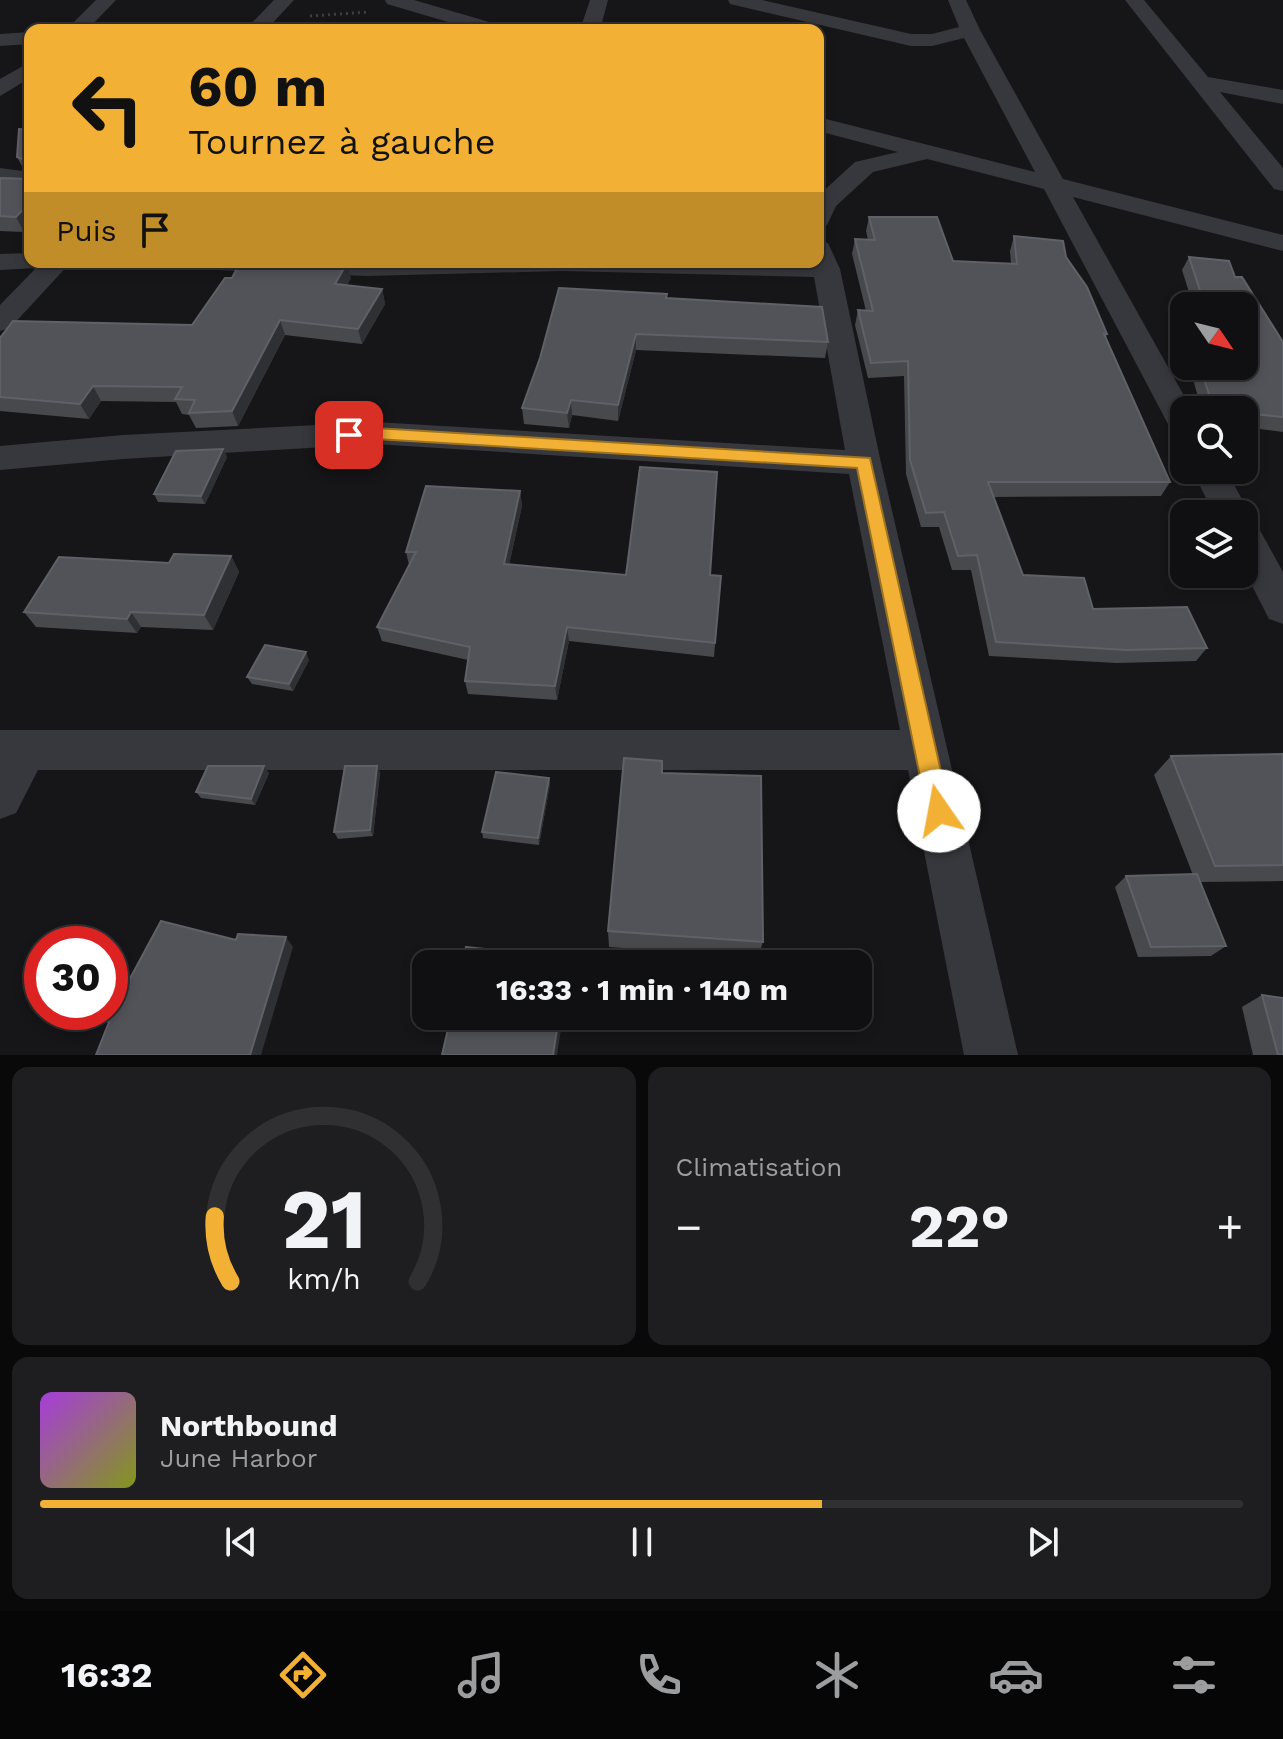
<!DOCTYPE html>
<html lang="fr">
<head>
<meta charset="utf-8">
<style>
  :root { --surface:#101012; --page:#1e1e20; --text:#f1f3f6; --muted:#9c9d9f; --line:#303032; --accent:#f2b134 }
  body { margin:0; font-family:"Work Sans",sans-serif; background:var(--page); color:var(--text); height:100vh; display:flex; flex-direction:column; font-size:30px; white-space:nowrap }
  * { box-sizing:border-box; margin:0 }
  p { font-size:26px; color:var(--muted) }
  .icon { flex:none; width:44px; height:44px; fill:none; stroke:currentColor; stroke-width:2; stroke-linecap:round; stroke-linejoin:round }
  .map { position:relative; height:1055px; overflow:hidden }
  .drawer { display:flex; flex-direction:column; gap:12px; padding:12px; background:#09090a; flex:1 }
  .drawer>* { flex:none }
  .top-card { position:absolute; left:24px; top:24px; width:800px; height:244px; border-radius:16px; box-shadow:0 4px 12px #0003,0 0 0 2px var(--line); background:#f2b134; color:#111; overflow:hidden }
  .needle { width:52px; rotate:125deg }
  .controls { position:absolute; left:1170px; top:292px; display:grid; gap:16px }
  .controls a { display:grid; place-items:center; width:88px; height:88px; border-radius:16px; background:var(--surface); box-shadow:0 4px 12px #0003,0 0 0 2px var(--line); font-size:40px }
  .speed { position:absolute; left:24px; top:926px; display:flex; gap:16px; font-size:40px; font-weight:700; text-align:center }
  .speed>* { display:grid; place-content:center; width:104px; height:104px; border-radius:50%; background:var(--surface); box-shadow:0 4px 12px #0003,0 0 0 2px var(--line); line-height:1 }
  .speed .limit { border:12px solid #d22; background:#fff; color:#111 }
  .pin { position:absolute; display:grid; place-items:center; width:68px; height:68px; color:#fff; margin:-34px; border-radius:16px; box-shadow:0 4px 12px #0006 }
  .me { position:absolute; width:88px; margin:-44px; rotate:348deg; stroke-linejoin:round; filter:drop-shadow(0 0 6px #0008) }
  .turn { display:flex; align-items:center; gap:28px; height:168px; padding:0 32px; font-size:36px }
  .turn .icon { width:104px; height:104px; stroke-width:2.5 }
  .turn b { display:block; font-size:56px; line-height:68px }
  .then { display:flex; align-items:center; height:76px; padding:0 32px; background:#0003; gap:16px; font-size:30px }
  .big { font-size:60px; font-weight:700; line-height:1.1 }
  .drawer .card { flex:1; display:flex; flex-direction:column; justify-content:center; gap:12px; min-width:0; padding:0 28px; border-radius:16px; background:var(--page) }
  .drawer .dial { align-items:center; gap:0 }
  .dial svg { height:208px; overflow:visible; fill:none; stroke:var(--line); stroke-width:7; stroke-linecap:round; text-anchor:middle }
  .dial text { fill:var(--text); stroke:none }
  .song { display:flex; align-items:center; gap:24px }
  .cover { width:96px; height:96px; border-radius:12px; background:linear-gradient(135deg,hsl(280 70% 55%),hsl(70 70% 35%)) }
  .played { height:8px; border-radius:4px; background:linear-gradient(90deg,var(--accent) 65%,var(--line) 65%) }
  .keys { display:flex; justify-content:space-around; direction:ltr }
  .heat { display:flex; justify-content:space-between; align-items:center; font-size:44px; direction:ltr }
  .drawer .tiles { flex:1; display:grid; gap:12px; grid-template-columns:1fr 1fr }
  .card:last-child { grid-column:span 2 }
  .trip { position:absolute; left:412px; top:950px; width:460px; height:80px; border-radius:16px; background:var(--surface); box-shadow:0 4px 12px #0003,0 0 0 2px var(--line); font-weight:700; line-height:80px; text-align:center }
  .tabs { display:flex; height:128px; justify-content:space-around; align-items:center; background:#060607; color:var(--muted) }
  .tabs .icon { width:56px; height:56px }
  .tabs .on { color:var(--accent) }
  .tabs b { font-size:36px; color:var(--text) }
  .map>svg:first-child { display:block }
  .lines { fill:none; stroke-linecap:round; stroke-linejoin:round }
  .path { stroke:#3d3f44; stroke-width:3; stroke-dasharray:2 4; stroke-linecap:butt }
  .minor { fill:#37383d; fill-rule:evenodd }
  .wall { fill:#47494d }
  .shaded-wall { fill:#2f3033 }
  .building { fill:#525359; stroke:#5f6168; stroke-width:2 }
  .route { fill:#f2b134; stroke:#9d7322; stroke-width:2 }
</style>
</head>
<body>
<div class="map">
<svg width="1283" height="1055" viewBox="0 0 1283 1055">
  <rect width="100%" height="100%" fill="#161618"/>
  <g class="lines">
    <polyline class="path" points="310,16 368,12"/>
    <g class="minor">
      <polygon points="96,0 116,0 87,30 66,30"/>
      <polygon points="274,0 294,0 266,30 245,30"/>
      <polygon points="385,0 414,0 503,26 506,30 475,30 387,4"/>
      <polygon points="590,0 608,0 600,30 580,30"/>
      <polygon points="728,0 762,0 911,34 932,34 959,27 948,0 966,0 980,30 1063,179 1283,235 1283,251 1073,197 1192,410 1184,410 1184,435 1172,432 1168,424 1044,189 927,159 873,172 836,206 827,225 818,227 818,196 855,162 898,152 818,131 818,117 1035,172 964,38 932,46 911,46 730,4"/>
      <polygon points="1125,0 1144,0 1208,77 1283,90 1283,104 1220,92 1283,168 1283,191 1274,189"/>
      <polygon points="30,32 30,44 0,46 0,34"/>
      <polygon points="30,62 30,78 0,96 0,79"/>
      <polygon points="0,168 30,172 30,186 0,182"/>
      <polygon points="818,241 828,243 840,269 881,463 1018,1055 964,1055 908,770 38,770 16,813 0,819 0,730 900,730 849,474 375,444 123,459 0,470 0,446 123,435 375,422 845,450 814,277 562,271 366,276 218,270 208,268 204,262 818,262"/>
      <polygon points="30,253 30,262 71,262 10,328 0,331 0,305 36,268 0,270 0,254"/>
      <polygon points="1192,470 1226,470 1250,514 1246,522 1257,525 1283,572 1283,624 1269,619 1244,570 1244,514 1214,514"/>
    </g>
  </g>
  <g class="wall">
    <polygon points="30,130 30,171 23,168 17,157"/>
    <polygon points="0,178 30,179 30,226 24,232 0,231"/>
    <polygon points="869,217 953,261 1011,264 1010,251 1014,236 1066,257 1107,334 1106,338 1170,482 1161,496 994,497 1023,575 1093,609 1207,648 1196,661 1117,663 989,656 971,570 952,570 939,527 921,527 906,474 904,376 868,378 855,325 858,310 866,311 852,254 855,239 868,240 866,231"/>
    <polygon points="1189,257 1235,277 1283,342 1283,432 1244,427 1244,410 1202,410 1189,366 1244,366 1244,306 1184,306 1184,348 1174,315 1181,302 1193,305 1182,270"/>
    <polygon points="351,278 347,285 382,289 385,304 362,344 285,335 238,426 196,428 189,415 182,414 176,402 101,401 89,419 0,411 0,338 192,325"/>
    <polygon points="667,294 667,298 828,342 825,358 636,350 618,421 572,415 569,428 524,424 522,408"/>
    <polygon points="223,449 227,457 205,504 158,502 154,494"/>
    <polygon points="520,491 522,506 509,565 626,575 721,576 714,657 569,641 557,700 468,694 465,681 468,660 382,641 377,627 409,565 406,552"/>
    <polygon points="231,556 239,572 213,630 141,627 137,633 36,627 24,612 169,563"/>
    <polygon points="309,660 293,691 252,684 247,677"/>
    <polygon points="1283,754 1283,881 1200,882 1226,946 1211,956 1138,957 1115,887 1126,876 1193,875 1154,775 1171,756"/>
    <polygon points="377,766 380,773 373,836 338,839 334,832"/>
    <polygon points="269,773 255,805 201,798 196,792"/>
    <polygon points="662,773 763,942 758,957 609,947 608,931"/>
    <polygon points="549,778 550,784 539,845 483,838 482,832"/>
    <polygon points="1262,995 1283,1055 1253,1055 1242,1007"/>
  </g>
  <g class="shaded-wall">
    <polygon points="30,202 30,226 24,232 16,217"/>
    <polygon points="347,263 351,278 340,299 335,284"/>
    <polygon points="382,289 385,304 362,344 358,329"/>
    <polygon points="280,320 285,335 238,426 232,411"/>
    <polygon points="636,334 636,350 618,421 618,405"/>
    <polygon points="93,386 101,401 89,419 80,404"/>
    <polygon points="571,400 572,415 569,428 567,413"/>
    <polygon points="223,449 227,457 205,504 201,496"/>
    <polygon points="520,491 522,506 506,579 504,564"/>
    <polygon points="231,556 239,572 213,630 204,615"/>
    <polygon points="131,612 141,627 137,633 127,619"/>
    <polygon points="567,627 569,641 557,700 555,686"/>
    <polygon points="306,652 309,660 293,691 289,684"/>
    <polygon points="264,766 269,773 255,805 251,799"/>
    <polygon points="377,766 380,773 373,836 370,830"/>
    <polygon points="549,778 550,784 539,845 538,838"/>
    <polygon points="286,937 293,947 261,1055 250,1055"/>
    <polygon points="559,1016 563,1016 557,1055 553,1055"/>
  </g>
  <g class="building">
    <polygon points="19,129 30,130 30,162 17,157"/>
    <polygon points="0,178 30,179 30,202 16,217 0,216"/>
    <polygon points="869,217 937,217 953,261 1017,264 1014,236 1063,241 1066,257 1087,287 1107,334 1104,334 1170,482 988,482 1023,575 1084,578 1093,609 1187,607 1207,648 1126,650 996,642 977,555 958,556 944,512 926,513 910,460 908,361 871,363 858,310 873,311 855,239 875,240"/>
    <polygon points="1189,257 1229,261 1235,277 1242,277 1283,342 1283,417 1244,413 1244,410 1214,410 1200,366 1244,366 1244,306 1205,306"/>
    <polygon points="240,262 347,263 335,284 382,289 358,329 280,320 232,411 189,413 195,400 175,399 182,387 93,386 80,404 0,397 0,338 13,321 192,325 225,278 232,278"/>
    <polygon points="559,288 667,294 666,298 822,307 828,342 636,334 618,405 571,400 567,413 522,408 540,358"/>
    <polygon points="1181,302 1200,306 1184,306 1184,313"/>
    <polygon points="223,449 201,496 154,494 176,451"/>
    <polygon points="640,467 717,472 710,575 721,576 715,643 567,627 555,686 465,681 470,647 377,627 416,552 406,552 426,486 520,491 504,564 626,575"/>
    <polygon points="174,554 231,556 204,615 131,612 127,619 24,612 59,557 169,563"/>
    <polygon points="265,645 306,652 289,684 247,677"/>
    <polygon points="1283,754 1283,865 1215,866 1171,756"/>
    <polygon points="624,758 662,761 662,773 761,776 763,942 608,931"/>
    <polygon points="208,766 264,766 251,799 196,792"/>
    <polygon points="345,766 377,766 370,830 334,832"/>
    <polygon points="496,772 549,778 538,838 482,832"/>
    <polygon points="1197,874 1226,946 1151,947 1126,876"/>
    <polygon points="161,921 236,940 238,934 286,937 250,1055 96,1055 109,1022 107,1021"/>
    <polygon points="466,947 569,958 568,964 462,964"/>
    <polygon points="1262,995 1283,998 1283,1055 1278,1055"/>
    <polygon points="451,1016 559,1016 553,1055 442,1055"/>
  </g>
  <polygon class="route" points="375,428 870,458 950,811 947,819 939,822 931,819 927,811 857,468 375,439 349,441 341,435 349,429"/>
</svg>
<div class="controls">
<a><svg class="needle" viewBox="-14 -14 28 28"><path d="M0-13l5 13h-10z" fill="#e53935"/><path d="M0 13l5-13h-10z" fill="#9c9d9f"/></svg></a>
<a><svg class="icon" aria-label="search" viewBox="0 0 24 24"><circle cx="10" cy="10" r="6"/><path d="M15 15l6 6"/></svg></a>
<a><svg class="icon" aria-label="layers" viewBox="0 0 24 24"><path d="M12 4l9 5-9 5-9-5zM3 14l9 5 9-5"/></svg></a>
</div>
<div class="speed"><div class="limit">30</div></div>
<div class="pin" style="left:349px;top:435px;background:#d93025"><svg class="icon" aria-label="arrive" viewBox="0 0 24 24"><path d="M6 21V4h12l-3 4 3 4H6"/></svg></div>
<svg class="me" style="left:939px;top:811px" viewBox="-20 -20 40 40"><circle r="19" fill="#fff"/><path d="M0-13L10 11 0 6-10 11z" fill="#f2b134"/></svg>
<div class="trip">16:33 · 1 min · 140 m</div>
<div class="top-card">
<div class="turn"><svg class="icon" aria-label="left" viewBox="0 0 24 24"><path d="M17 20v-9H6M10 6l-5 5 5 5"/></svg><div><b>60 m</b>Tournez à gauche</div></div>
<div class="then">Puis<svg class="icon" aria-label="arrive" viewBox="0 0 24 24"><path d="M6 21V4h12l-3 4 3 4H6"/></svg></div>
</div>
</div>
<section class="drawer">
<div class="tiles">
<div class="card dial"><svg viewBox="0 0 100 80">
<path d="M14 69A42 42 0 1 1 86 69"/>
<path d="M14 69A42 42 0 0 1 8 44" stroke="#f2b134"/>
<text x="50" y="56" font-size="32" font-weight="700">21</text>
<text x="50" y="72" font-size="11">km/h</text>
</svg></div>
<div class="card"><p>Climatisation</p>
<div class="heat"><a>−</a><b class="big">22°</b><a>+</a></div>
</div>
<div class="card">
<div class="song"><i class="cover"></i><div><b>Northbound</b><p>June Harbor</p></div></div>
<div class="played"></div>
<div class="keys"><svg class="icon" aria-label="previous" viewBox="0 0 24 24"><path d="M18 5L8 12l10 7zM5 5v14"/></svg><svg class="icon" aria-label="pause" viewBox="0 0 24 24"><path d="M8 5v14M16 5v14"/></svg><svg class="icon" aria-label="next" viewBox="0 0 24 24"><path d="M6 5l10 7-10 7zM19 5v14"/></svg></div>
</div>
</div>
</section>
<nav class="tabs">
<b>16:32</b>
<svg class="icon on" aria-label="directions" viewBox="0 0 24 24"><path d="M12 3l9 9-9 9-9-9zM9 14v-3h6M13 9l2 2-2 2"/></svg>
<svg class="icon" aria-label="music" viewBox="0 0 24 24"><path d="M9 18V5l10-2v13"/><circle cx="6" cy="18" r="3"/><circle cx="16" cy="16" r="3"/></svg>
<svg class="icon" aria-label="phone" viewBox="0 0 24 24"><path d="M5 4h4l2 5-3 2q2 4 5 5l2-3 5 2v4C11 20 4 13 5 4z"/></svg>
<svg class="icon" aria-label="climate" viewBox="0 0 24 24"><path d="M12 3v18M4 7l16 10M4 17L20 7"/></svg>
<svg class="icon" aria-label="car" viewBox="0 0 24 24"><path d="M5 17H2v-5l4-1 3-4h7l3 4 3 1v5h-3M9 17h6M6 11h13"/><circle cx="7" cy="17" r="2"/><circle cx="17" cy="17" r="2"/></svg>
<svg class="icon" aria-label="filters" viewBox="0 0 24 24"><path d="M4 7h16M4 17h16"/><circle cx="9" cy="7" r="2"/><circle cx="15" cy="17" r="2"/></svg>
</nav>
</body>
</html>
